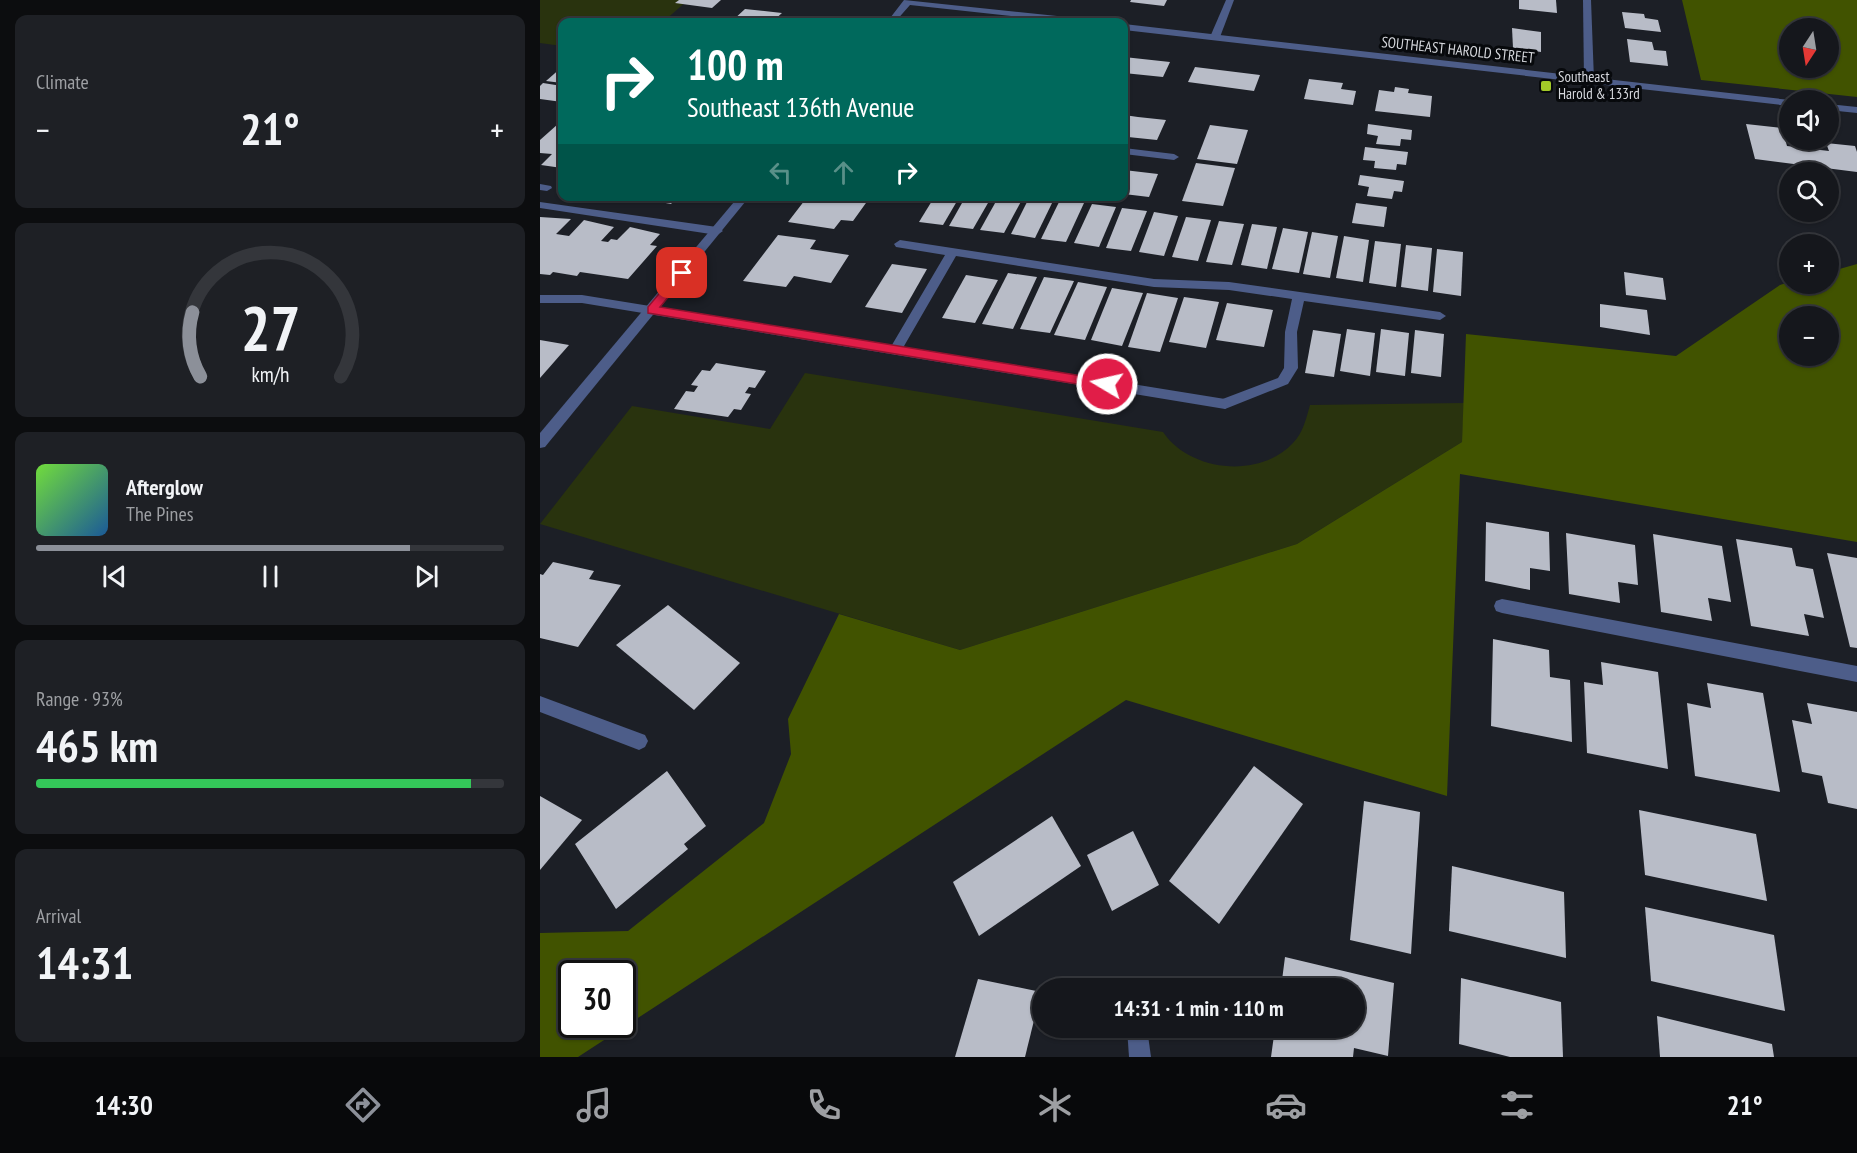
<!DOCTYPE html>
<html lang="en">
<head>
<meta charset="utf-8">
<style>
  :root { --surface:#15171c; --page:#1e2025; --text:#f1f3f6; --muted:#9d9fa3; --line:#34363b; --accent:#8c9099 }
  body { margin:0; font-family:"PT Sans Narrow",sans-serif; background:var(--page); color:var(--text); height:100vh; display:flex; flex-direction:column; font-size:22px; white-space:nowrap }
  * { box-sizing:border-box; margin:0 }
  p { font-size:20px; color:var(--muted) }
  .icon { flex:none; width:33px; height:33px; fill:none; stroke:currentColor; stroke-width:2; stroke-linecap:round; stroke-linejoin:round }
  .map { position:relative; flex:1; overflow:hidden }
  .side { display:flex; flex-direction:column; gap:15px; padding:15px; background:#0c0d0f; width:540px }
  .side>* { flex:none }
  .hud { position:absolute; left:18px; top:18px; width:570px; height:183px; border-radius:12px; box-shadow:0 2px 4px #0004,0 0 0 2px var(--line); background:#00695c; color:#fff; overflow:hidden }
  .needle { width:39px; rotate:192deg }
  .buttons { position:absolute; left:1239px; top:18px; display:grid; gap:12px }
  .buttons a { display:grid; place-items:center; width:60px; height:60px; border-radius:50%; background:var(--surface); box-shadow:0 2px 4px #0004,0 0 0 2px var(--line); font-size:30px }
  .speed { position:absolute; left:18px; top:960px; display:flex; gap:12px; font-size:30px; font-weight:700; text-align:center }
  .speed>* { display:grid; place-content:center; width:78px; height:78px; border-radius:50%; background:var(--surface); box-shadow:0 2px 4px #0004,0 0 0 2px var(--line); line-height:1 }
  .speed .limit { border:3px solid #111; border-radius:9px; background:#fff; color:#111 }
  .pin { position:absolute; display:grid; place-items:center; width:51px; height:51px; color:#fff; margin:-26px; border-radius:12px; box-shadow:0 3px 9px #0006 }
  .me { position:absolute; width:66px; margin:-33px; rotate:279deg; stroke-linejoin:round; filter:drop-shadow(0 0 4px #0008) }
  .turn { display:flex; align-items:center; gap:21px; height:126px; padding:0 30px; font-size:27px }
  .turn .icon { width:78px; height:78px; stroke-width:2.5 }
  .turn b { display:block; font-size:42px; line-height:51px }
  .lanes { display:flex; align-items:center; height:57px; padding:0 30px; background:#0003; justify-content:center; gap:30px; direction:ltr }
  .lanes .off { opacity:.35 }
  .big { font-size:45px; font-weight:600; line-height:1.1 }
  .side .card { flex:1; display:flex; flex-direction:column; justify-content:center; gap:9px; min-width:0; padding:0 21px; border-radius:12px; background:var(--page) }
  .side .dial { align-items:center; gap:0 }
  .dial svg { height:156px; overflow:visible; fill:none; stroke:var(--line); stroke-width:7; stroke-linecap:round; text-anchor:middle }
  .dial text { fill:var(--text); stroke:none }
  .song { display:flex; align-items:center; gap:18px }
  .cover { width:72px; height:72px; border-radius:9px; background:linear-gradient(135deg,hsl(100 70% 55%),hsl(210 70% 35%)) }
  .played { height:6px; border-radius:3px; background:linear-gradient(90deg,var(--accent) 80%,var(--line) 80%) }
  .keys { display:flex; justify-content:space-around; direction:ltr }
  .heat { display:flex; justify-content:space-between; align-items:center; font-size:33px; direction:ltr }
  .charge { height:9px; border-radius:4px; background:linear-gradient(90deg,#34c759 93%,var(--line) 0) }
  .trip { position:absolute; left:492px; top:978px; width:333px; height:60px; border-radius:30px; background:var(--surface); box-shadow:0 2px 4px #0004,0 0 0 2px var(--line); font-weight:600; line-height:60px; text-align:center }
  .dock { display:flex; height:96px; justify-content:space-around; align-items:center; background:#08090b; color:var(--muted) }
  .dock .icon { width:42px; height:42px }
  .dock .current { color:var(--accent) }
  .dock b { font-size:27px; color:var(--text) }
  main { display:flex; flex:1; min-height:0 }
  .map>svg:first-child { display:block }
  .green { fill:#29330e }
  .forest { fill:#415300; fill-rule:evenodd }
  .building { fill:#b8bcc7 }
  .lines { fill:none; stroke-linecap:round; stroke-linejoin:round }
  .service { fill:#4d5d89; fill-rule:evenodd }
  .minor { fill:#4d5d89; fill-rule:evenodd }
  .tertiary { fill:#4d5d89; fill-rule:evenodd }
  .route { fill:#e11d48; stroke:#92132f; stroke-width:1.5 }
  .poi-dot { fill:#a2c928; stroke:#07090c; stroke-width:2 }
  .labels { text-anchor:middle; stroke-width:6; stroke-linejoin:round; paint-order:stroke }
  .far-street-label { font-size:15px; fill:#d5d7dc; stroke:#07090c }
  .far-poi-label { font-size:15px; fill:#d5d7dc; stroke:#07090c; text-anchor:start }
</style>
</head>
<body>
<main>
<section class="side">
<div class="card"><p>Climate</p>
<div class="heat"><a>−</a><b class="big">21°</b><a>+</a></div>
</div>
<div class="card dial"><svg viewBox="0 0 100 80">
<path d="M14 69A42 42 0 1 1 86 69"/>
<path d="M14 69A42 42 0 0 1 10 36" stroke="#8c9099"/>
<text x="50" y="56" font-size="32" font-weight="700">27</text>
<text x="50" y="72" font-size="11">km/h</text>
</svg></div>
<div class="card">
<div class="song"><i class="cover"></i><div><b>Afterglow</b><p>The Pines</p></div></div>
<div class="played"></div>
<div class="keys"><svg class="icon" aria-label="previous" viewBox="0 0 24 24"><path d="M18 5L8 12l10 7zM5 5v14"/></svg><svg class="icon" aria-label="pause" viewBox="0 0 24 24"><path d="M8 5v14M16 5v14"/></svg><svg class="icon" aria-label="next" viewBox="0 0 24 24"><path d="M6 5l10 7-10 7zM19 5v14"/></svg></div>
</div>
<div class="card"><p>Range · 93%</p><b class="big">465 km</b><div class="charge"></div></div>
<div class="card"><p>Arrival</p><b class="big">14:31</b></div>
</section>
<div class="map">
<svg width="1317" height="1057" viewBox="0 0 1317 1057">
  <rect width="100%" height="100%" fill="#1c1f26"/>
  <g class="green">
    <polygon points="0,0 148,0 123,22 22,22 22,46 0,43"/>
    <path d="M265,373L623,432C650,472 720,479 753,443C763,433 766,419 770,405L924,403L922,442L757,544L420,650L0,524L92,406L230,429Z"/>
  </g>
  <g class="forest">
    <path d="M1142,0H1317V97L1161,80ZM1250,28H1288V68H1250Z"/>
    <path d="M1317,264V542L920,474L907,796L586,700L38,1057H0V933L88,931L224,823L251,754L248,719L299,614L420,650L757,544L922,442L926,334L1136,356L1240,285L1249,282L1288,284L1289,272ZM1250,316H1288V356H1250ZM32,974H82V1024H32Z"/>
  </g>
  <g class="building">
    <polygon points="139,0 181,0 172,8 135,3"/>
    <polygon points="591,0 627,0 624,6 590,2"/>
    <polygon points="979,0 1016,0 1017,13 979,9"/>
    <polygon points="205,9 242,13 232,22 168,22 173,18 192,21"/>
    <polygon points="1082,12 1104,14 1105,18 1118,20 1121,32 1085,28"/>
    <polygon points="972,28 1001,32 1001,52 973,48"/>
    <polygon points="1087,39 1112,42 1114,50 1126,51 1128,66 1090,62"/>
    <polygon points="584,57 630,62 623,77 584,73"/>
    <polygon points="22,67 22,83 6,81"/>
    <polygon points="655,67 720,75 714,91 648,82"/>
    <polygon points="769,79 803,83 801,89 816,91 813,105 764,99"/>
    <polygon points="3,83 22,86 22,102 0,99 0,86"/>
    <polygon points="855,87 869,89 868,93 892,96 890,117 835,111 839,90 854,92"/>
    <polygon points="584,115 598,117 626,120 617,140 588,137 584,136"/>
    <polygon points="18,124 22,124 22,168 1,165 12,154 0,153 0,140"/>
    <polygon points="828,124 872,130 871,140 861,139 860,146 836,144 838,136 827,134"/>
    <polygon points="1206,124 1242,128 1247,146 1289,151 1286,143 1315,146 1317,152 1317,172 1215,159"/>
    <polygon points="670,125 708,130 697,164 657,159"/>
    <polygon points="825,147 868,152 866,165 857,164 856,170 834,168 835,161 823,160"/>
    <polygon points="656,163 695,168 683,206 642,201"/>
    <polygon points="584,170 618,174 609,197 584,194"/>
    <polygon points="820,175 864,181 862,192 854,191 852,199 827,196 829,187 818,185"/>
    <polygon points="88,196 138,196 131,204"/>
    <polygon points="268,196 331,196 313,221 301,220 294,229 248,222"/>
    <polygon points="395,196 420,196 403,225 379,222"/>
    <polygon points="426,196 452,196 433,229 409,226"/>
    <polygon points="459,196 484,196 464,233 440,230"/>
    <polygon points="490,196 514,199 495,238 471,234"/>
    <polygon points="520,200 544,203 526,242 501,239"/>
    <polygon points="816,203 847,207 844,227 812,223"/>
    <polygon points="552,204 576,207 559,247 534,243"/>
    <polygon points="582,208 607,211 591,251 566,248"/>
    <polygon points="614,212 638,216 624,256 599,252"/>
    <polygon points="0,217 31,219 16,234 29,236 44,220 74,227 61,241 68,242 71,239 77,240 90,227 120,234 110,245 117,246 88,279 40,272 37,276 13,272 10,275 0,274"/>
    <polygon points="646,217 671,220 658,261 632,257"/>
    <polygon points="679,221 704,224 692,265 666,262"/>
    <polygon points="712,224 737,227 727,269 701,265"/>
    <polygon points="743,228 768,232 759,273 732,269"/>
    <polygon points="772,232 798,236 790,278 763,274"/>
    <polygon points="238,235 276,240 270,249 309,255 291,283 254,276 246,287 203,281"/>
    <polygon points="804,236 829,240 823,282 796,278"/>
    <polygon points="835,241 861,244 856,287 829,283"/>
    <polygon points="866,245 892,248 888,291 861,287"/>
    <polygon points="897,249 923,252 921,296 893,292"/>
    <polygon points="352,264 387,269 362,313 325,307"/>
    <polygon points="1084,272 1123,278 1126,300 1086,295"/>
    <polygon points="468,273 497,277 473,329 442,324"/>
    <polygon points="426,275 458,280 435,323 402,318"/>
    <polygon points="504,277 534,281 510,333 480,329"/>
    <polygon points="538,282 567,287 545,340 514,335"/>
    <polygon points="572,288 603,293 582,346 551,340"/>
    <polygon points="607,293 638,298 620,352 588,347"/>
    <polygon points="644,297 679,302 666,348 629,342"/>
    <polygon points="687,303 733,310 724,347 676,340"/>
    <polygon points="1060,304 1107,310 1110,335 1060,327"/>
    <polygon points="807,329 835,333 830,376 800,371"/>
    <polygon points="841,329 869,333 865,376 836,372"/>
    <polygon points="773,330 801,334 794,377 765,373"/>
    <polygon points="875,330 904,334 901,377 871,373"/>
    <polygon points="0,340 29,345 0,378"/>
    <polygon points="176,363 226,371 215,388 209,387 205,393 211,394 201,410 194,409 188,417 134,409 146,391 154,392 158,386 151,385 162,370 170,371"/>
    <polygon points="946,522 1009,532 1010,571 990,568 990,590 945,581"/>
    <polygon points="1026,533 1095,545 1098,585 1078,582 1080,603 1029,594"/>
    <polygon points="1113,534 1182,546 1191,602 1168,598 1172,621 1121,612"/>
    <polygon points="1196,539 1252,548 1256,566 1273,569 1284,618 1264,614 1269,636 1211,626"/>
    <polygon points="1287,553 1317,558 1317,648 1310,647"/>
    <polygon points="13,562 54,571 49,579 81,585 38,647 0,638 0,574 3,575"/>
    <polygon points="128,605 200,663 154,710 76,645"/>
    <polygon points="953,639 1009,650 1010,677 1030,680 1032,742 951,726"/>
    <polygon points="1061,662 1118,672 1128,769 1047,753 1044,682 1063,685"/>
    <polygon points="1167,683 1223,693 1240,792 1155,776 1147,703 1171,708"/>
    <polygon points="1267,703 1317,712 1317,809 1288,803 1282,776 1262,772 1252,720 1272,724"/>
    <polygon points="714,766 763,804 679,924 629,881"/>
    <polygon points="127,771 166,826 144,844 148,849 76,909 35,844"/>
    <polygon points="0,796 42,820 0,870"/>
    <polygon points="824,801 880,812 871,954 810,940"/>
    <polygon points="1099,810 1216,834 1227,901 1105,875"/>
    <polygon points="512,816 541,866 439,936 413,882"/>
    <polygon points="593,831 619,885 572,911 547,855"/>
    <polygon points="912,866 1024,892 1026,958 909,931"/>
    <polygon points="1105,907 1234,935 1245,1011 1111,981"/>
    <polygon points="745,957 854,983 848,1056 814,1048 813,1057 731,1057 735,1028 814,1028 814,988 741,988"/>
    <polygon points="921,978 1021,1002 1023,1057 970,1057 919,1044"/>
    <polygon points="438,979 501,992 485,1057 415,1057"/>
    <polygon points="1117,1016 1232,1044 1234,1057 1120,1057"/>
  </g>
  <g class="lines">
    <g class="service">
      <polygon points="584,148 634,154 639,157 634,160 584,154"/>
      <polygon points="0,184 11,186 12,188 7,191 0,190"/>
      <polygon points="0,202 177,227 183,231 177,235 0,208"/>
      <polygon points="360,240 614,279 689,282 900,312 906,316 900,320 764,301 757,332 758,368 748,384 685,409 678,404 680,400 738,378 744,368 745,332 752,299 689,290 614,287 416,256 360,353 355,355 349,350 405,255 356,247 354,244"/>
      <polygon points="962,599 1317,666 1317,682 962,613 956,611 954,606 956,601"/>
      <polygon points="0,696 105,735 108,741 105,747 99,750 0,712"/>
    </g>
    <g class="minor">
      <polygon points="686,0 694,0 680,37 672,39 670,37"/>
      <polygon points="1043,0 1051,0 1054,80 1049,83 1044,80"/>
      <polygon points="0,295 42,295 685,399 692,404 685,409 42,303 0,303"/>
      <polygon points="587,1028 607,1028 611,1057 589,1057"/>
    </g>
    <g class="tertiary">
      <polygon points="364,0 546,19 550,22 527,22 370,5 355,22 347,22"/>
      <polygon points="584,24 1250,100 1252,100 1250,100 1250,106 584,30"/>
      <polygon points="1288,104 1317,107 1317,113 1288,110"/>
      <polygon points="199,196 210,196 5,447 0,448 0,433"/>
    </g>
  </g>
  <polygon class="route" points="142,270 148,273 120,307 567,380 573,384 567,389 108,313 108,307 138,271"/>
  <rect class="poi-dot" x="1000" y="80" width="12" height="12" rx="3"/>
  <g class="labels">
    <g class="far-street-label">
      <text transform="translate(918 50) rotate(6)" y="5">SOUTHEAST HAROLD STREET</text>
    </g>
    <g class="far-poi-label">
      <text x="1018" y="82">Southeast<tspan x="1018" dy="17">Harold &amp; 133rd</tspan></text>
    </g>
  </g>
</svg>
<div class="buttons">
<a><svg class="needle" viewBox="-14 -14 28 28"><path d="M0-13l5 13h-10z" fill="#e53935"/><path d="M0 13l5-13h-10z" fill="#9d9fa3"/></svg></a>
<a><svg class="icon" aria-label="sound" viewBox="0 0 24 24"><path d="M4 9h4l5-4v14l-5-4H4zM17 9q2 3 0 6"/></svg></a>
<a><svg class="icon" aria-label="search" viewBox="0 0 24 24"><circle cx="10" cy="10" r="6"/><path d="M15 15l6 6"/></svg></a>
<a>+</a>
<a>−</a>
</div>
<div class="speed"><div class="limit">30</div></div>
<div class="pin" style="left:142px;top:273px;background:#d93025"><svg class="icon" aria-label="arrive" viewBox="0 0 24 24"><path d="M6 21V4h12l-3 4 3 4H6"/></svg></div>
<svg class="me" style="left:567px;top:384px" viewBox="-20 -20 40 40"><circle r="17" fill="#e11d48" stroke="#fff" stroke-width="3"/><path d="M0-11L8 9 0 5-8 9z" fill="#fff"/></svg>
<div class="trip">14:31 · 1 min · 110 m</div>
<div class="hud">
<div class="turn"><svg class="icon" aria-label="right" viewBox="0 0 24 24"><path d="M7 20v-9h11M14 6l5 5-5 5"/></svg><div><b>100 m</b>Southeast 136th Avenue</div></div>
<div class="lanes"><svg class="icon off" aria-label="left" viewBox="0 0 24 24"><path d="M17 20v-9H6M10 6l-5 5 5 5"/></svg><svg class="icon off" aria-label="ahead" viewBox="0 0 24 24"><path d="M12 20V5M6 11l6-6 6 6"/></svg><svg class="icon" aria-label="right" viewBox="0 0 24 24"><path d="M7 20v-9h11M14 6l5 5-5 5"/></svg></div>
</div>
</div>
</main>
<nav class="dock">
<b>14:30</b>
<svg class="icon current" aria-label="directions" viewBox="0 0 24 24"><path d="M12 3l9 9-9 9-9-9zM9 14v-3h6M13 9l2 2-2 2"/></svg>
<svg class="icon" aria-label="music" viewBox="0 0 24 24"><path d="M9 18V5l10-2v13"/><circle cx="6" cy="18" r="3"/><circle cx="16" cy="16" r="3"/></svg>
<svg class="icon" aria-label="phone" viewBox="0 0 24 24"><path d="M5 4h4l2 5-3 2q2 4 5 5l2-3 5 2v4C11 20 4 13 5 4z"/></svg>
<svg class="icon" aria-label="climate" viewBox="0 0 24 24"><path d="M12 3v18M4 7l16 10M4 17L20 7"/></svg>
<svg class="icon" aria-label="car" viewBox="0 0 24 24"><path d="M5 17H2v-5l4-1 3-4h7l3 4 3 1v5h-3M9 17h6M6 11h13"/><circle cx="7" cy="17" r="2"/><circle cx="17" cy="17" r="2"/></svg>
<svg class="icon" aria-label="filters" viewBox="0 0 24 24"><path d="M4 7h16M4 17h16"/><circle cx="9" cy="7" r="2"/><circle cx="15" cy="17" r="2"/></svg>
<b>21°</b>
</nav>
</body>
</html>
